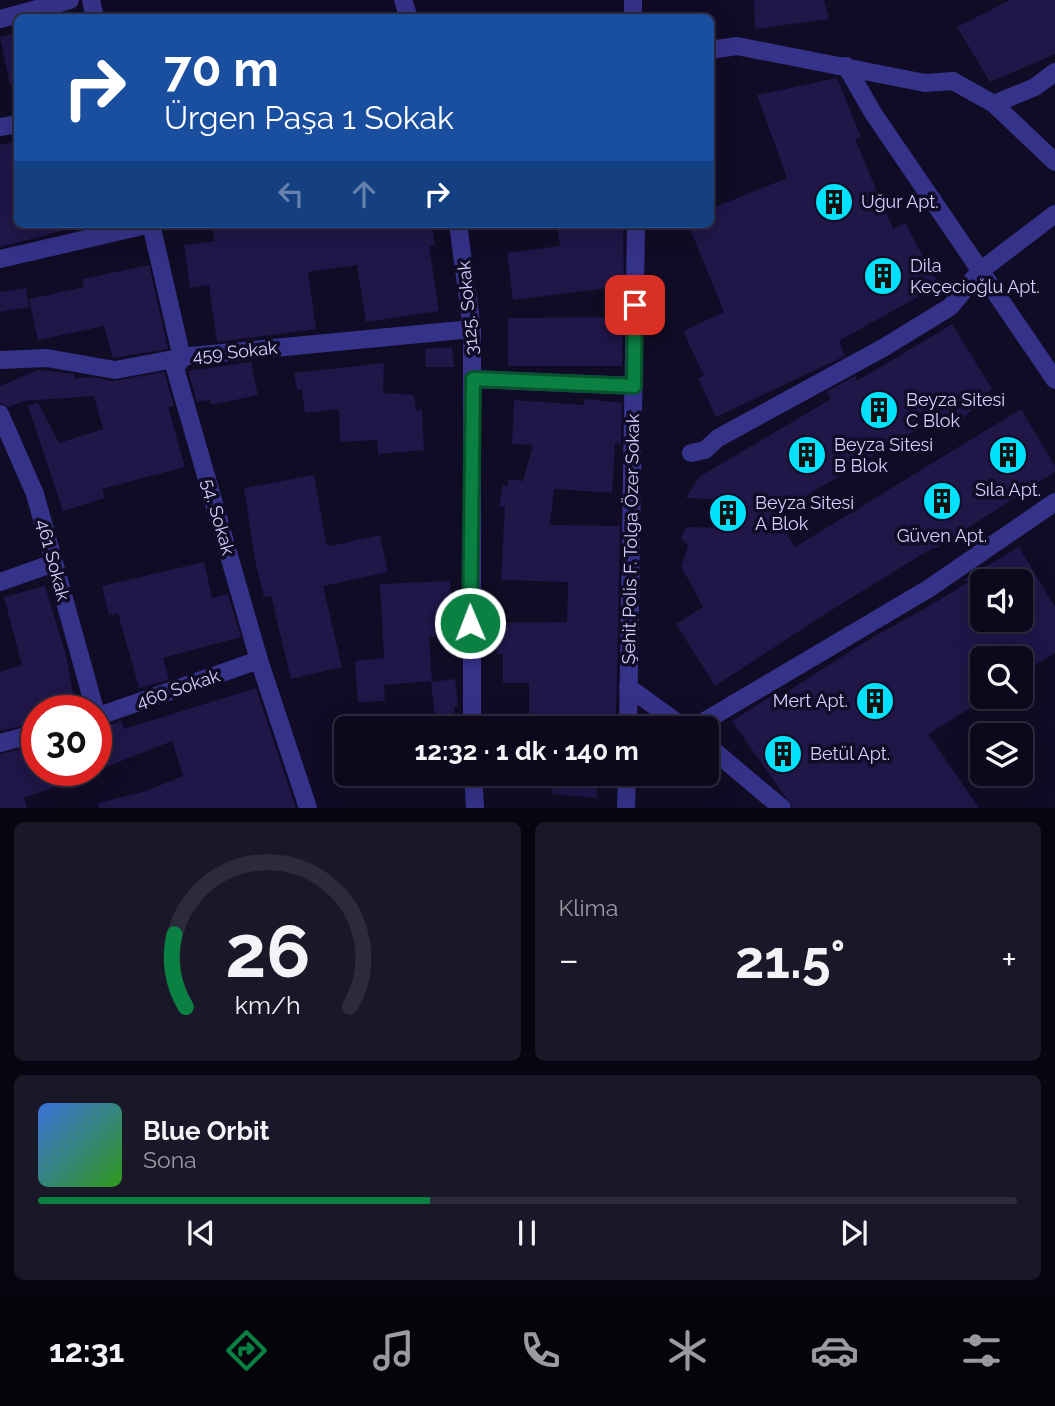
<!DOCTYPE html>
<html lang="tr">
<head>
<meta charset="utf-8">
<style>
  :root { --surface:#0c091c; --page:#1a1729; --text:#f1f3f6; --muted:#9a9aa3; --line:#2c2a3b; --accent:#0b8043 }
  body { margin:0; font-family:Raleway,sans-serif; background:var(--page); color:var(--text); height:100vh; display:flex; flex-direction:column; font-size:26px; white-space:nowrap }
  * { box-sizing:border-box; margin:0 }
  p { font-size:23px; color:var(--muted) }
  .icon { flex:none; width:38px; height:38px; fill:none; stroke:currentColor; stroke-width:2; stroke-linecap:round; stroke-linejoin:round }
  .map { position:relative; height:808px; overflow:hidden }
  .side { display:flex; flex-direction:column; gap:14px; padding:14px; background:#07050f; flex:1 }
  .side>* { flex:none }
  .guide { position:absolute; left:14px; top:14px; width:700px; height:214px; border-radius:10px; box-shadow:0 7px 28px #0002,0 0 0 2px var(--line); background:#1a4fa0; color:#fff; overflow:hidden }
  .controls { position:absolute; left:970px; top:569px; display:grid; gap:14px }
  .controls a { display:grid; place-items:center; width:63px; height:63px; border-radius:10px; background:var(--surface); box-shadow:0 7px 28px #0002,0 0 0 2px var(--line); font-size:35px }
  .speed { position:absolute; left:21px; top:695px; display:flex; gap:14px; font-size:35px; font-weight:700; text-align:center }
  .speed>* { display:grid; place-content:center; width:91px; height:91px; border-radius:50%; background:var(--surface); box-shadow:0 7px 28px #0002,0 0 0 2px var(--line); line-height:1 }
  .speed .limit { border:10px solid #d22; background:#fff; color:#111 }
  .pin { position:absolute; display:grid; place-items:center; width:60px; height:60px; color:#fff; margin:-30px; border-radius:14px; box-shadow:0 4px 10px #0006 }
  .me { position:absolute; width:77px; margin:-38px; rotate:359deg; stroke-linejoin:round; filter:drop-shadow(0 0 5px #0008) }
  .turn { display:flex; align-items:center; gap:24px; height:147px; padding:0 35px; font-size:32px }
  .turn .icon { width:91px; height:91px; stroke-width:2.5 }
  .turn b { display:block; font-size:49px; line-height:60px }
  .lanes { display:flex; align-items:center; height:66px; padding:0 35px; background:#0003; justify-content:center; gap:35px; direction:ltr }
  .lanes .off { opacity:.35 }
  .big { font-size:52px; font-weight:700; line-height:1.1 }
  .side .card { flex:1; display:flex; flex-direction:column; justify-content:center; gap:10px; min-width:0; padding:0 24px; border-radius:10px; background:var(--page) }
  .side .dial { align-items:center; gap:0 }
  .dial svg { height:182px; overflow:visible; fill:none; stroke:var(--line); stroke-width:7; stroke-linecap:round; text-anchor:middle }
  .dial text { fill:var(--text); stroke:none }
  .song { display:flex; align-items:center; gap:21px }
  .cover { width:84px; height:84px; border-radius:10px; background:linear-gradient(135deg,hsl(220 70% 55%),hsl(110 70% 35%)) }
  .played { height:7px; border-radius:4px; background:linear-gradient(90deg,var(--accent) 40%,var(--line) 40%) }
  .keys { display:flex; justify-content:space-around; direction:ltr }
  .heat { display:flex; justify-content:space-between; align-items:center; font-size:38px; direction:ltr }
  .side .tiles { flex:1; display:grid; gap:14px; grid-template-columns:1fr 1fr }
  .card:last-child { grid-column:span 2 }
  .trip { position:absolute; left:334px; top:716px; width:385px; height:70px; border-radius:10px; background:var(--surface); box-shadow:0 7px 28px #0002,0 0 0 2px var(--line); font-weight:700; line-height:70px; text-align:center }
  .menu { display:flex; height:112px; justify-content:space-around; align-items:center; background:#05040b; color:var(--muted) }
  .menu .icon { width:49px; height:49px }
  .menu .current { color:var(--accent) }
  .menu b { font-size:32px; color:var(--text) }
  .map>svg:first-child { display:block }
  .building { fill:#201648; fill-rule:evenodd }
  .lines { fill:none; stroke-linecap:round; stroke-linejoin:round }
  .minor { stroke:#353289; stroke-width:18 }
  .tertiary { stroke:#353289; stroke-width:18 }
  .route-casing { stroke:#07532c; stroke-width:18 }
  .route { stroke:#0b8043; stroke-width:12 }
  .labels { text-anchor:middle; stroke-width:7; stroke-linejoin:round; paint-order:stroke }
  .poi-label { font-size:18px; fill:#d5d0ff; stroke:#100c25; text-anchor:start }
  .street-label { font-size:18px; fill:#d5d0ff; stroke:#100c25 }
</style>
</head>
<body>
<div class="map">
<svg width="1055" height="808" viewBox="0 0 1055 808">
  <rect width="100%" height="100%" fill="#100c25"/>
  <g class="building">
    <polygon points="754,0 824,0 829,19 755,29"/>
    <polygon points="1010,0 1055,0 1055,54 990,82 957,27"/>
    <polygon points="18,33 18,84 10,85 0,37"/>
    <polygon points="837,78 861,137 855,139 893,229 905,223 939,285 839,341 845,356 716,417 698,378 704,376 683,331 724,312 688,224 710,224 710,209 787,178 757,95"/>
    <polygon points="18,141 18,183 13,184 18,200 18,224 68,224 69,229 0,247 0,145"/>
    <polygon points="211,224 432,224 435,245 429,246 439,311 366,322 357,265 308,272 316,329 217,342 209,285 190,288 184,245 215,241"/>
    <polygon points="557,224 623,224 624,286 513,300 507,253 560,246"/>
    <polygon points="149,265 168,349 113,358 104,326 38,340 29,299 84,287 82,279"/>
    <polygon points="26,288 29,307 0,312 0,292"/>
    <polygon points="623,317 622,366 508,366 508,318"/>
    <polygon points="952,324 992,389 953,429 943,414 774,515 795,547 1021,409 1055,466 1055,472 935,549 934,547 822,616 715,686 676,624 703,607 681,566 688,546 681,538 686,527 726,528 727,500 686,498 699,477 831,399 826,392 855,376 857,381"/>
    <polygon points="452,347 454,367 426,367 425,349"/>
    <polygon points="251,362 258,395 211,405 210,400 197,402 188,371"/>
    <polygon points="384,363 383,393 414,395 416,411 422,410 424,450 378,454 377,440 340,442 339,409 305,413 302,389 297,390 294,373"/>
    <polygon points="38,370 74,374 75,379 91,377 113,381 164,372 174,406 168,407 185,467 102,489 105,498 63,511 28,406 38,402 59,443 103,429 94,396 23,401 9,407 0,403 0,386"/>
    <polygon points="585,399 622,403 621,444 615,443 612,493 554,489 550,525 620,526 616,720 554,716 554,723 529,721 529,683 503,683 503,654 497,654 497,623 567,622 568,582 501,580 505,507 499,507 503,485 507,486 508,479 523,481 533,445 512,444 514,400 584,405"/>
    <polygon points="314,475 326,543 330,546 380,535 388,572 323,586 342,667 291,679 271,596 264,597 255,560 244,488"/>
    <path d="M1019,547L1055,607V653L1020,674V658H982V701L928,734L979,808H793L732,721L776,693L779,697L871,638L926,608L970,581H962ZM982,581H1020V620H982Z"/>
    <polygon points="204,562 212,598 228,594 241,637 163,658 169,680 139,688 118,613 109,615 102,586"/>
    <polygon points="450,581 452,636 429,637 432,681 384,685 385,701 358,702 355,661 384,658 380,584"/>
    <polygon points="45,586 66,655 76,710 37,710 37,722 0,731 0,672 22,665 4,597"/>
    <polygon points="455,679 458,706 454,707 456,728 436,728 431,682"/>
    <polygon points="256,688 296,808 99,808 98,803 146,791 183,776 172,741 96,771 96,730 121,721 124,729"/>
    <polygon points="37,745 37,770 95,772 24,798 27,808 0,808 0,754"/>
    <polygon points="560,774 597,774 597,798 552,794 554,775"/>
  </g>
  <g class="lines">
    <g class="minor">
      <polyline points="91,0 95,18"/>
      <polyline points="403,0 409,18"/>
      <polyline points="0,19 70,0"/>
      <polyline points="710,50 737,46 925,83 953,81 994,104 1055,162"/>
      <polyline points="846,66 873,113 1055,380"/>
      <polyline points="994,104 1035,87 1055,72"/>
      <polyline points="0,127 18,124"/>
      <polyline points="151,224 182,358 175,368 259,660 308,808"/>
      <polyline points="458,224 472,329 472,728"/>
      <polyline points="0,259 151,224"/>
      <polyline points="0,360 47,358 115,370 190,356 472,329"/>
      <polyline points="473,379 634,386"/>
      <polyline points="0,414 35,494 95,710"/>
      <polyline points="691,453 705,450 718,438 883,348 950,307 980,271 1055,214"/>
      <polyline points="0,582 54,563"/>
      <polyline points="628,687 685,728"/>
      <polyline points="96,717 259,660"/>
      <polyline points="693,728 928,589 1055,502"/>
      <polyline points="0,743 37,733"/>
      <polyline points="707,745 782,808"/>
      <polyline points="473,774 475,808"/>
    </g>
    <g class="tertiary">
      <polyline points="633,0 633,18"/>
      <polyline points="628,728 636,224"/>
      <polyline points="626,808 627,774"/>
    </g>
  </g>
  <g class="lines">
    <defs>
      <polyline id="route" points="470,623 473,379 634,386 635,305"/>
    </defs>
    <use href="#route" class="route-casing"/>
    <use href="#route" class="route"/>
  </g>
  <defs>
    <symbol id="building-disc" viewBox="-11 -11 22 22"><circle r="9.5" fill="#00e2fb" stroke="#100c25"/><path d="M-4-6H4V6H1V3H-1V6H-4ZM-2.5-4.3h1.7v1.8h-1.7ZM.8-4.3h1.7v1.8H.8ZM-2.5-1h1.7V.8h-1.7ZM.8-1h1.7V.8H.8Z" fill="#111"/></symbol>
  </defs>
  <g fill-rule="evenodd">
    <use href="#building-disc" x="812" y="180" width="44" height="44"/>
    <use href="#building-disc" x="861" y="254" width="44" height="44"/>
    <use href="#building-disc" x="857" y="388" width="44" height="44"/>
    <use href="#building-disc" x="785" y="433" width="44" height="44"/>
    <use href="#building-disc" x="986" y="433" width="44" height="44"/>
    <use href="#building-disc" x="920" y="479" width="44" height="44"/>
    <use href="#building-disc" x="706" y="491" width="44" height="44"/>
    <use href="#building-disc" x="853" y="679" width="44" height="44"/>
    <use href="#building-disc" x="761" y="732" width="44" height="44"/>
  </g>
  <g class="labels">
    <g class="poi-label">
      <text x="861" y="208">Uğur Apt.</text>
      <text x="910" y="272">Dila<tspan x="910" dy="21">Keçecioğlu Apt.</tspan></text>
      <text x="906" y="406">Beyza Sitesi<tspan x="906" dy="21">C Blok</tspan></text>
      <text x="834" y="451">Beyza Sitesi<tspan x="834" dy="21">B Blok</tspan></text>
      <text x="1008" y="496" text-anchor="middle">Sıla Apt.</text>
      <text x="755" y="509">Beyza Sitesi<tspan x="755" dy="21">A Blok</tspan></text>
      <text x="942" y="542" text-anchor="middle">Güven Apt.</text>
      <text x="848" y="707" text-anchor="end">Mert Apt.</text>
      <text x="810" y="760">Betül Apt.</text>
    </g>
    <g class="street-label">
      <text transform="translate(468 308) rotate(-95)" y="6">3125. Sokak</text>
      <text transform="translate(235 352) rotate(-6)" y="6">459 Sokak</text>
      <text transform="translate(218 517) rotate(74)" y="6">54. Sokak</text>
      <text transform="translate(631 539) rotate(-89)" y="6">Şehit Polis F. Tolga Özer Sokak</text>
      <text transform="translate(53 560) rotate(75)" y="6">461 Sokak</text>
      <text transform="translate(178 689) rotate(-19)" y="6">460 Sokak</text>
    </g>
  </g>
</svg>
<div class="controls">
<a><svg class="icon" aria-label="sound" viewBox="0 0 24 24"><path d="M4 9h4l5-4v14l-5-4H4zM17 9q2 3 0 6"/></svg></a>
<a><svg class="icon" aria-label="search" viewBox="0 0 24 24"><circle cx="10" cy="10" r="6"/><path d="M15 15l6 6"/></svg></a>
<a><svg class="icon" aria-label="layers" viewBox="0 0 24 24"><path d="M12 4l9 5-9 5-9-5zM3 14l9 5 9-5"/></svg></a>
</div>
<div class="speed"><div class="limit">30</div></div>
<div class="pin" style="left:635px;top:305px;background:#d93025"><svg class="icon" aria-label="arrive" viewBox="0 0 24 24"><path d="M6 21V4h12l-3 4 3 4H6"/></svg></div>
<svg class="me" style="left:470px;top:623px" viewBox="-20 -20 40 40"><circle r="17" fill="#0b8043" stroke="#fff" stroke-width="3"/><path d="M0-11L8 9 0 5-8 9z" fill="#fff"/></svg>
<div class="trip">12:32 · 1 dk · 140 m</div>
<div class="guide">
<div class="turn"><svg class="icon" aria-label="right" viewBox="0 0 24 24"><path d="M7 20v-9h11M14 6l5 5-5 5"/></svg><div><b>70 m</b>Ürgen Paşa 1 Sokak</div></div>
<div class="lanes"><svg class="icon off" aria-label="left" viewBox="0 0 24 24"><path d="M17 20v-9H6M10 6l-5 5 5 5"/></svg><svg class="icon off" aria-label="ahead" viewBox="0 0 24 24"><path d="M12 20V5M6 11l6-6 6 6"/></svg><svg class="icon" aria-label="right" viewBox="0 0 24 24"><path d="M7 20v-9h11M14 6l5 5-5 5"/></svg></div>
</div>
</div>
<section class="side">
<div class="tiles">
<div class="card dial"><svg viewBox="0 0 100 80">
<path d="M14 69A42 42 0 1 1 86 69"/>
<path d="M14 69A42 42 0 0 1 9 37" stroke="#0b8043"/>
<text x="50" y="56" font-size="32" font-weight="700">26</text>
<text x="50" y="72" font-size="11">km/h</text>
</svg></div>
<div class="card"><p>Klima</p>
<div class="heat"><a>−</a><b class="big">21.5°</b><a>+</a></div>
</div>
<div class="card">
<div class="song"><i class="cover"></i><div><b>Blue Orbit</b><p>Sona</p></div></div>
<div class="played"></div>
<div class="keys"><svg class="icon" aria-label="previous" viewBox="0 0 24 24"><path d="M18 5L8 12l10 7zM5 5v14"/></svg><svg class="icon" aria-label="pause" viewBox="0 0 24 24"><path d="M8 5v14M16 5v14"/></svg><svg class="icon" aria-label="next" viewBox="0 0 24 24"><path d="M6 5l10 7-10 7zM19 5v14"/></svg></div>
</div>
</div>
</section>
<nav class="menu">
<b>12:31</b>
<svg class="icon current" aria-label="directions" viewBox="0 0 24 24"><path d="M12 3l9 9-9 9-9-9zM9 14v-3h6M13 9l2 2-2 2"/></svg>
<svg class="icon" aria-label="music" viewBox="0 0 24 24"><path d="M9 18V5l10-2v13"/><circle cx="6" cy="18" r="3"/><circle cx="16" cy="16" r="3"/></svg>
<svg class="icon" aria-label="phone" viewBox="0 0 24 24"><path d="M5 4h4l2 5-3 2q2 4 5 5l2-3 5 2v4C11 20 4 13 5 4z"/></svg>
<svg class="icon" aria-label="climate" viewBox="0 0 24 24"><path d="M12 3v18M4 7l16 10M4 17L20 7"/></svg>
<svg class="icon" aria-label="car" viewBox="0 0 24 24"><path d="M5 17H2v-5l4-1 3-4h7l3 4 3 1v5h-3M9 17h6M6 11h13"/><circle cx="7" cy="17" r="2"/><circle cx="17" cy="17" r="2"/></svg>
<svg class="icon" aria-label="filters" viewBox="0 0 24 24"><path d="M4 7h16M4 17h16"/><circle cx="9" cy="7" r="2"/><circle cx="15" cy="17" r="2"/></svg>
</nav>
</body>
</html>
